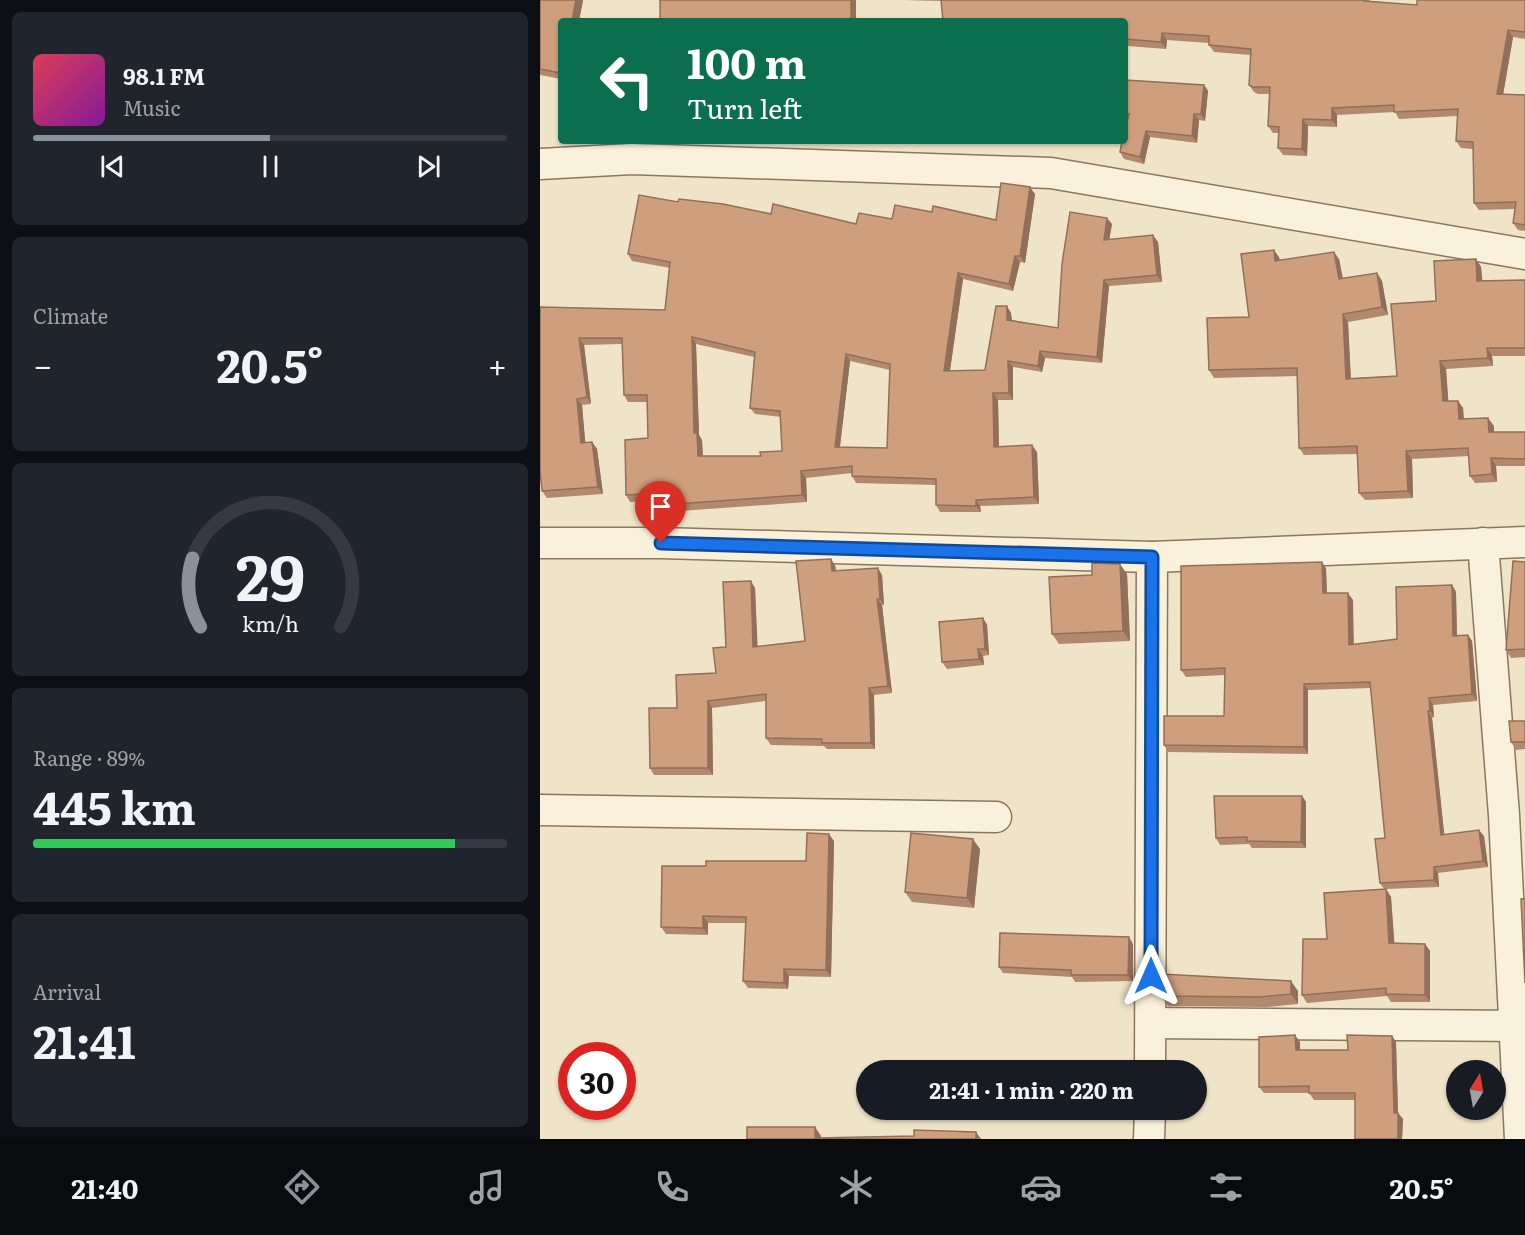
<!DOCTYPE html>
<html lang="en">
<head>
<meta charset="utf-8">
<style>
  :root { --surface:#171b24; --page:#20242c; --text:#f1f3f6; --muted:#9ea1a6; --line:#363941; --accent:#8c9099 }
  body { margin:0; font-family:Literata,serif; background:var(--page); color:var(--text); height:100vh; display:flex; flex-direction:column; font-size:22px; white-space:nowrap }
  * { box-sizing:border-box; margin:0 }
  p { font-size:20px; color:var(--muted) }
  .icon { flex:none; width:33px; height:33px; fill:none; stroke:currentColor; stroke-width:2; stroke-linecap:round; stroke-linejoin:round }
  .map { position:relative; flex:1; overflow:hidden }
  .drawer { display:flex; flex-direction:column; gap:12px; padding:12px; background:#0d0f14; width:540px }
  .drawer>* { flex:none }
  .hud { position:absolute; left:18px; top:18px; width:570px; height:126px; border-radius:6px; box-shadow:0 2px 4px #0004; background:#0b6e4f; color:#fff; overflow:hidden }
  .needle { width:39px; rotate:11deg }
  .controls { position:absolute; left:906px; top:1060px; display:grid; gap:12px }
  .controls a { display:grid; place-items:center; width:60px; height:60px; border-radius:50%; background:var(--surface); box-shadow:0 2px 4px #0004; font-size:30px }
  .speed { position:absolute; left:18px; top:1042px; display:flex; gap:12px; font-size:30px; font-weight:700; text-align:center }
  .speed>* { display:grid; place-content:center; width:78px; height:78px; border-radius:50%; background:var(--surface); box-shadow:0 2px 4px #0004; line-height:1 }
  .speed .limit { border:9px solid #d22; background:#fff; color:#111 }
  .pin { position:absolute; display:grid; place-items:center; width:51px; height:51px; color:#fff; margin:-62px -26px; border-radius:50% 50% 50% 0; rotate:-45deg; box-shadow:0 0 6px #0007 }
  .pin .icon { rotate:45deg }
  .me { position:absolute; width:66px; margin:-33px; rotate:0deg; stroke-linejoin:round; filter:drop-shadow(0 0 4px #0008) }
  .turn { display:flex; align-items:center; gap:21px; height:126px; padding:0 30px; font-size:27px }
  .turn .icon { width:78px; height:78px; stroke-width:2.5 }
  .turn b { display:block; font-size:42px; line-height:51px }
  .big { font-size:45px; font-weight:700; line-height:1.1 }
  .drawer .widget { flex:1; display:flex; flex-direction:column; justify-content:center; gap:9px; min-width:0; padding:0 21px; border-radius:9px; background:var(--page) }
  .drawer .dial { align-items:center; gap:0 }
  .dial svg { height:156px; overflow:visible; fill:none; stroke:var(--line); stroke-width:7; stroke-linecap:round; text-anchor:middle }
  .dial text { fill:var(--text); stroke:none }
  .song { display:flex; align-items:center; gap:18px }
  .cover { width:72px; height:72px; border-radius:9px; background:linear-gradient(135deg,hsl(350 70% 55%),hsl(290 70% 35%)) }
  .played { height:6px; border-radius:3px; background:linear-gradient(90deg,var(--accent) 50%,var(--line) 50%) }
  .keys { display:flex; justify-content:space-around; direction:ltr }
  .heat { display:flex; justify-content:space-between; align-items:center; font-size:33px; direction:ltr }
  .charge { height:9px; border-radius:4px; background:linear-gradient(90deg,#34c759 89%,var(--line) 0) }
  .trip { position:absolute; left:316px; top:1060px; width:351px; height:60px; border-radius:30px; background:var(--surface); box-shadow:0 2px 4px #0004; font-weight:700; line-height:60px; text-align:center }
  .dock { display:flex; height:96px; justify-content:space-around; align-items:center; background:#090b0e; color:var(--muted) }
  .dock .icon { width:42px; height:42px }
  .dock .on { color:var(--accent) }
  .dock b { font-size:27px; color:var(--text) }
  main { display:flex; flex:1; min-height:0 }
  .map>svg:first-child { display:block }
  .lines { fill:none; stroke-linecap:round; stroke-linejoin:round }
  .street-casing { stroke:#8d765c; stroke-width:33 }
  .street { stroke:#faf1dc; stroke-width:30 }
  .wall { fill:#b2896c; fill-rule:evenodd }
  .shaded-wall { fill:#916f58 }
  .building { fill:#cf9f7d; stroke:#916f58; stroke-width:1.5; fill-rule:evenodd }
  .route-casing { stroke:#114b97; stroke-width:15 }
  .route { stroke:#1a73e8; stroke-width:10 }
</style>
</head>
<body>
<main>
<section class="drawer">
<div class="widget">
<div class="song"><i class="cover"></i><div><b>98.1 FM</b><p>Music</p></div></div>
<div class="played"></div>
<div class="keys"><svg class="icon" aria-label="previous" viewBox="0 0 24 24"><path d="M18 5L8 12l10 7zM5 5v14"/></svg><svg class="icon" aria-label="pause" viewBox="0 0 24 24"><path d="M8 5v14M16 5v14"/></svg><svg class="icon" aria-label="next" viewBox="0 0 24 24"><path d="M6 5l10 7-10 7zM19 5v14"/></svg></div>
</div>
<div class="widget"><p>Climate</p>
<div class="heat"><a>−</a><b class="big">20.5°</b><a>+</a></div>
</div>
<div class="widget dial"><svg viewBox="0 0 100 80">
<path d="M14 69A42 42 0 1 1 86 69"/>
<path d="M14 69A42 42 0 0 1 10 34" stroke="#8c9099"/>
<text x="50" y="56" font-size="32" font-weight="700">29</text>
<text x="50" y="72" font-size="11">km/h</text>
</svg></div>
<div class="widget"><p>Range · 89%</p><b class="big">445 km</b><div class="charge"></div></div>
<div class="widget"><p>Arrival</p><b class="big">21:41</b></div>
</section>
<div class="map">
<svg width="985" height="1139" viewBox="0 0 985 1139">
  <rect width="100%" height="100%" fill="#f0e4c8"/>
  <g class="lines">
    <defs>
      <g id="street">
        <polyline points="0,164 92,159 511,173 985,254"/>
        <polyline points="0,543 121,543 612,557 985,542"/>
        <polyline points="943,543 964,815 980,1139"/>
        <polyline points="0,810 456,817"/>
        <polyline points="611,1023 985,1026"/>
        <polyline points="610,1071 612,557"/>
        <polyline points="609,1139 610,1110"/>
      </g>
    </defs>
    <use href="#street" class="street-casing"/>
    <use href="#street" class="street"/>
  </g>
  <g class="wall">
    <polygon points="0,0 43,0 39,21 21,21 21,79 0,75"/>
    <rect x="120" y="0" width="196" height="21"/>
    <polygon points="363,0 830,0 829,1 877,5 985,0 985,39 973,37 963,94 985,95 985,231 978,230 973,223 975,209 939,210 934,203 933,149 921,148 916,141 918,116 859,119 855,112 797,115 797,127 768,126 767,156 743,155 738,148 739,133 733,133 728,126 729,94 718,94 714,92 709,85 711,55 674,52 669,45 669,43 627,40 626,49 587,46 585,43 585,21 401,1"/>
    <polygon points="585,80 664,85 668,91 665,121 659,120 657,143 610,137 604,164 584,159 580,152 587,120 585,120"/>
    <path d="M495,194L485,263L480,262L473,291L423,279L410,371L445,370L471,313L472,320L518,328L572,224L569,239L618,242L622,282L569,286L562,363L505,358L502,372L473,367V400H458L459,447L497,452L499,504L440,506L441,512H400L396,505V485L316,483L312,476V473L266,478L267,502L126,512L122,505L121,500L90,502L86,495L108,438V402H88L84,395L82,344L44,345L51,404L42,405L45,443L52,442L57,449L63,494L7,498L2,491L1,477H0V307L125,310L130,268L92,261L88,254L138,202L316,224L392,212L456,220ZM156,344L214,357L210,408L215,414L241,417L242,451L221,456H163L162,440L159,435ZM310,361L350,370L347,448L300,447Z"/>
    <polygon points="739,257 740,260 799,259 803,278 837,273 842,281 848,315 808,322 811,378 857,376 896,301 936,259 941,267 942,281 985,280 985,356 952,356 953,366 906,369 908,401 918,401 923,408 924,419 954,426 954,432 985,432 985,466 956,466 957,482 935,483 930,476 929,456 872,459 873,498 825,500 819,493 818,454 764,455 759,448 758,376 674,378 669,370 709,317"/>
    <polygon points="985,562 985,657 971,658 966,650"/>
    <polygon points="295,565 296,570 342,575 344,605 342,605 352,693 334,695 335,749 287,749 284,746 231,745 226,738 226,701 172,708 173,775 114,775 110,768 137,708 176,673 186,647 215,588 217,647 265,641"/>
    <polygon points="786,568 787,593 813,600 813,644 857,639 912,585 916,592 917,636 928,635 932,641 937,701 893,705 894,717 892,718 904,834 944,836 948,867 898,873 899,887 846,889 851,897 854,943 885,944 890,951 890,1002 851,1002 847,996 767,1003 762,995 787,939 844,889 840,883 845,838 831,688 768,690 768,754 628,752 624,745 684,716 685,675 646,677 641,670"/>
    <polygon points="587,574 590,641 519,644 512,634"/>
    <polygon points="443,618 447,625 449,655 443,656 444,665 407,669 402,662"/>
    <polygon points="985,721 985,749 976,750 971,742"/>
    <polygon points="762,796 766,802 766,848 712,848 709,844 680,845 676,838"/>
    <polygon points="294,841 291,977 249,976 248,989 208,988 203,981 206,923 168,923 168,935 126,934 121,927 166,866 266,861"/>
    <polygon points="440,849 434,908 372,902 365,892"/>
    <polygon points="593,944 593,981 535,982 532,977 463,973 459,967"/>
    <polygon points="758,991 758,1004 727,1007 628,1006 621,996"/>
    <polygon points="852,1036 856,1042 858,1113 863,1119 862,1139 815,1139 815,1100 774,1100 769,1093 724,1093 719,1087 760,1042 760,1050 808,1050"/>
  </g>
  <g class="shaded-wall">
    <polygon points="36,0 43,0 39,21 32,21"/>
    <polygon points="311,0 316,0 316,21 312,21 311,19"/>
    <polygon points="968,30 973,37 962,101 957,94"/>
    <polygon points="622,33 627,40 626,49 621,42"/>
    <polygon points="664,85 668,91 665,121 661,114"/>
    <polygon points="792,108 797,115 797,127 792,120"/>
    <polygon points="654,114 659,120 657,143 652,136"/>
    <polygon points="763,119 768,126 767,156 762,149"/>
    <polygon points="606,131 610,137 604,164 600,157"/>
    <polygon points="490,187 495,194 485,263 480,256"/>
    <polygon points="567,218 572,224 568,247 564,240"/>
    <polygon points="613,235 618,242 622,282 617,275"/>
    <polygon points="734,250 739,257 740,269 735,261"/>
    <polygon points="794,252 799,259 804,286 799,279"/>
    <polygon points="475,256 480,262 473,291 469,284"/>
    <polygon points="936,259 941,267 943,288 937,281"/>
    <polygon points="418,273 423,279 409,377 404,371"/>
    <polygon points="837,273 842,281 848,315 842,307"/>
    <polygon points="564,280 569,286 562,363 557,357"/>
    <polygon points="467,306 471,313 472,326 467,320"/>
    <polygon points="803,314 808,322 811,386 806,379"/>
    <polygon points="152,337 156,344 159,435 162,440 163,463 158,456 154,433"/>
    <polygon points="39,338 44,345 51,404 47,397"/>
    <polygon points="947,348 952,356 953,366 948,358"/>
    <polygon points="500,351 505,358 502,372 498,366"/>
    <polygon points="306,354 310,361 299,454 295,447"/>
    <polygon points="468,361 473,367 473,400 469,393"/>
    <polygon points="900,361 906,369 909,409 903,401"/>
    <polygon points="453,393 458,400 459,454 454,447"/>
    <polygon points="37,399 42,405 46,450 41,443"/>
    <polygon points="918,401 923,408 924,426 919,419"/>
    <polygon points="948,418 954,426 954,440 949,432"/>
    <polygon points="52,442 57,449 63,494 58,487"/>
    <polygon points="492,445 497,452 499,504 494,497"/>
    <polygon points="866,451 872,459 873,498 868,491"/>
    <polygon points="951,458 956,466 957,482 952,474"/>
    <polygon points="261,471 266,478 267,502 262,495"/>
    <polygon points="436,500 440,506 441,512 436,506"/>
    <polygon points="291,559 295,565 297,577 292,571"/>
    <polygon points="782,562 786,568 787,600 783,593"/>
    <polygon points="580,564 587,574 590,641 583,631"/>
    <polygon points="338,568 342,575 344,605 340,599"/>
    <polygon points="211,581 215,588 218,654 213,647"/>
    <polygon points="912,585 916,592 917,643 913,636"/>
    <polygon points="808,593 813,600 814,651 809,645"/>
    <polygon points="337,599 342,605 352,693 348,686"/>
    <polygon points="443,618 447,625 449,655 445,649"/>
    <polygon points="928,635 932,641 937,701 932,694"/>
    <polygon points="438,649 443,656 444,665 439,659"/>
    <polygon points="764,684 768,690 768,754 764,747"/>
    <polygon points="329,688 334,695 335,749 331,743"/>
    <polygon points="889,698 893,705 894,717 890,711"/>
    <polygon points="168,701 172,708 173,775 168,768"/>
    <polygon points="888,711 892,718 905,841 901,835"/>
    <polygon points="762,796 766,802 766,848 761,842"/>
    <polygon points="939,830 944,836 948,867 943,861"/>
    <polygon points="289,834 294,841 291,977 286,970"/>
    <polygon points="433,839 440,849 434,908 427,898"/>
    <polygon points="894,867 898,873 899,887 894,880"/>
    <polygon points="846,889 851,897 855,951 849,943"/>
    <polygon points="163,916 168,923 168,935 163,928"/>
    <polygon points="589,937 593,944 593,981 588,975"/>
    <polygon points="885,944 890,951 890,1002 885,995"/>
    <polygon points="244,969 249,976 248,989 244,983"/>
    <polygon points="751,981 758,991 758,1004 751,994"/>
    <polygon points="755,1035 760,1042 760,1056 756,1050"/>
    <polygon points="852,1036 856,1042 858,1113 863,1119 862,1139 858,1139 854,1113"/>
    <polygon points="275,1127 281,1136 281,1139 275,1138"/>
    <polygon points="436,1132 441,1139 436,1139"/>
  </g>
  <g class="building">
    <polygon points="0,0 36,0 32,21 21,21 21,73 0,69"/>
    <polygon points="120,0 311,0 311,19 179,19 179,21 120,21"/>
    <polygon points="401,0 824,0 824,1 877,5 877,0 985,0 985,32 968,30 957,94 985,95 985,225 973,223 976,202 934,203 933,142 916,141 918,109 854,112 854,105 792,108 792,120 763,119 762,149 738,148 739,127 728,126 730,87 713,87 709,85 711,49 669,45 669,36 622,33 621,42 585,39 585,21 403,21"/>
    <polygon points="585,80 664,85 661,114 654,114 652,136 606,131 600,157 580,152 582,141 585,141 585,130 589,114 585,114"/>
    <path d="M461,183L490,187L480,256H475L469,284L418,273L404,371L445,370L456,306H467V320L518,328L522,264L530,212L567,218L564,240L613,235L617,275L564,280L557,357L500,351L498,366L468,361L469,393H453L454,447L492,445L494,497L436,500V506L396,505V479L312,476V466L261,471L262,495L122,505L121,493L86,495L85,440L108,438L107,395H84L82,338H39L47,397L37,399L41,443L52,442L58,487L2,491L0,470V307L125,310L130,262L88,254L99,195L138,202L139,199L183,204L231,214L233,204L316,224L319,213L352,219L355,205L392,212L393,206L456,220ZM152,337L215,352L210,408L240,411L242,451L220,452L221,456H158L157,433H154ZM306,354L350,364L347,448L295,447Z"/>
    <polygon points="734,250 735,261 794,252 799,279 837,273 842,307 803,314 806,379 857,376 851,304 896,301 894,261 936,259 937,281 985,280 985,348 947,348 948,358 900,361 903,401 918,401 919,419 948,418 949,432 985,432 985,459 951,458 952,474 930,476 928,448 866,451 868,491 819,493 817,446 759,448 757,368 669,370 667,318 709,317 701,254"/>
    <polygon points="291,559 292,571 338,568 340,599 337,599 348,686 329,688 331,743 282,743 282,739 226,738 226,694 168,701 168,768 110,768 109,708 137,708 136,675 176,673 173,648 186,647 183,582 211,581 213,647 265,641 256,561"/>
    <polygon points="973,561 985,562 985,649 966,650"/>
    <polygon points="782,562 783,593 808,593 809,645 857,639 856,587 912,585 913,636 928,635 932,694 889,698 890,711 888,711 901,835 939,830 943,861 894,867 894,880 840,883 835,839 845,838 830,682 764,684 764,747 624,745 624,716 684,716 685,668 641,670 641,566"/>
    <polygon points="552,563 580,564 583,631 512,634 509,577 552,575"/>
    <polygon points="443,618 445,649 438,649 439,659 402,662 399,622"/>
    <polygon points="969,721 985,721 985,742 971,742"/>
    <polygon points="674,796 762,796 761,842 707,841 707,837 676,838"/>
    <polygon points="267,833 289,834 286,970 244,969 244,983 203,981 206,917 163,916 163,928 121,927 122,866 166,866 166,861 266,861"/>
    <polygon points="371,833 433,839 427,898 365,892"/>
    <polygon points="846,889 849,943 885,944 885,995 846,994 846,988 762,995 763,939 787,939 784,893"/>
    <polygon points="981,899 985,899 985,983"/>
    <polygon points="460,933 589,937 588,975 531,975 531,970 459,967"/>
    <polygon points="621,974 751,981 751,994 720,997 621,996"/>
    <polygon points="755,1035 756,1050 808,1050 807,1035 852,1036 854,1113 858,1113 858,1139 815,1139 815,1093 769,1093 769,1086 719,1087 719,1037"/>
    <polygon points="207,1127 275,1127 275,1138 374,1136 374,1130 436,1132 436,1139 207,1139"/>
  </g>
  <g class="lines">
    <defs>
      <polyline id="route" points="121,543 612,557 611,976"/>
    </defs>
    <use href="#route" class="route-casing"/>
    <use href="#route" class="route"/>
  </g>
</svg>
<div class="controls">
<a><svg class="needle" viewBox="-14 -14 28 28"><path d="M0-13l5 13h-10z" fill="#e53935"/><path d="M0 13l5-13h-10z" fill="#9ea1a6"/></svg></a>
</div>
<div class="speed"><div class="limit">30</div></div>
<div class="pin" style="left:121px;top:543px;background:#d93025"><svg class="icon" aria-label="arrive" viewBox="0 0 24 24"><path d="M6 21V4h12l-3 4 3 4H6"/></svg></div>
<svg class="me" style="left:611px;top:976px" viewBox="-20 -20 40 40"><path d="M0-17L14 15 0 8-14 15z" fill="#1a73e8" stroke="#fff" stroke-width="4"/></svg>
<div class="trip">21:41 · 1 min · 220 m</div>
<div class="hud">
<div class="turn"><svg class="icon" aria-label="left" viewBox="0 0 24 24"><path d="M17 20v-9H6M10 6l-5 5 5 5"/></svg><div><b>100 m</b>Turn left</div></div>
</div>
</div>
</main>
<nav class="dock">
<b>21:40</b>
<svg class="icon on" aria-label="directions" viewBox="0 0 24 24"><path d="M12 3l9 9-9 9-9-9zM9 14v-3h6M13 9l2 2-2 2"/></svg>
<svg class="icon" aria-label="music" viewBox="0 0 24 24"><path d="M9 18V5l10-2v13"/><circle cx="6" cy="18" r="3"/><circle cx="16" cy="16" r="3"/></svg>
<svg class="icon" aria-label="phone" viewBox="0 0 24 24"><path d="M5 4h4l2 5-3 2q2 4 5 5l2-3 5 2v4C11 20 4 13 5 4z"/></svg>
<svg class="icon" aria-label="climate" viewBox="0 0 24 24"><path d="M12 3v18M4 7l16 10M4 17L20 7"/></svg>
<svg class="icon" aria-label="car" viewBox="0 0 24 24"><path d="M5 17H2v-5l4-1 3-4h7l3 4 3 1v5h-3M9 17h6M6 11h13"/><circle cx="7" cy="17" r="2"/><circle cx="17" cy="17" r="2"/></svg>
<svg class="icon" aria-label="filters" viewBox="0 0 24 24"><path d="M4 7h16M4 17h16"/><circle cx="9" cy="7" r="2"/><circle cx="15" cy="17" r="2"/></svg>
<b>20.5°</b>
</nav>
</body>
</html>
